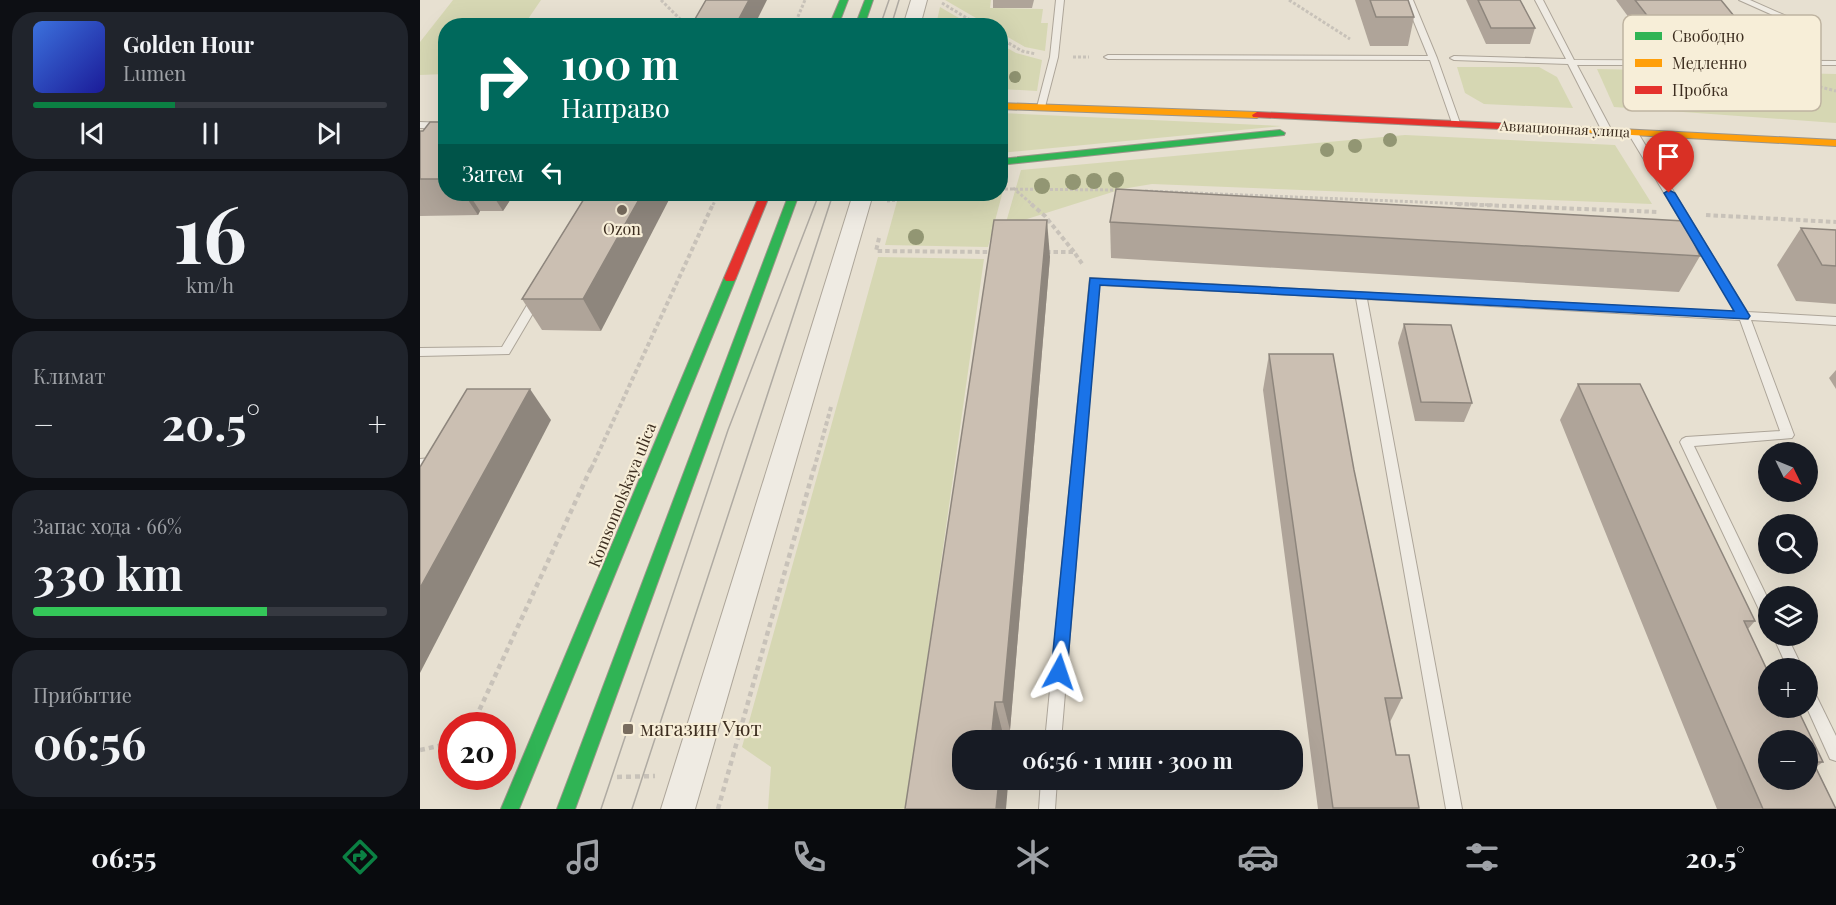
<!DOCTYPE html>
<html lang="ru">
<head>
<meta charset="utf-8">
<style>
  :root { --surface:#171b24; --page:#20242c; --text:#f1f3f6; --muted:#9ea1a6; --line:#363941; --accent:#0b8043 }
  body { margin:0; font-family:"Playfair Display",serif; background:var(--page); color:var(--text); height:100vh; display:flex; flex-direction:column; font-size:22px; white-space:nowrap }
  * { box-sizing:border-box; margin:0 }
  p { font-size:20px; color:var(--muted) }
  .icon { flex:none; width:33px; height:33px; fill:none; stroke:currentColor; stroke-width:2; stroke-linecap:round; stroke-linejoin:round }
  .map { position:relative; flex:1; overflow:hidden }
  .side { display:flex; flex-direction:column; gap:12px; padding:12px; background:#0d0f14; width:420px }
  .side>* { flex:none }
  .banner { position:absolute; left:18px; top:18px; width:570px; height:183px; border-radius:24px; box-shadow:0 6px 24px #0002; background:#00695c; color:#fff; overflow:hidden }
  .needle { width:39px; rotate:133deg }
  .fabs { position:absolute; left:1338px; top:442px; display:grid; gap:12px }
  .fabs a { display:grid; place-items:center; width:60px; height:60px; border-radius:50%; background:var(--surface); box-shadow:0 6px 24px #0002; font-size:30px }
  .speed { position:absolute; left:18px; top:712px; display:flex; gap:12px; font-size:30px; font-weight:700; text-align:center }
  .speed>* { display:grid; place-content:center; width:78px; height:78px; border-radius:50%; background:var(--surface); box-shadow:0 6px 24px #0002; line-height:1 }
  .speed .limit { border:9px solid #d22; background:#fff; color:#111 }
  .pin { position:absolute; display:grid; place-items:center; width:51px; height:51px; color:#fff; margin:-62px -26px; border-radius:50% 50% 50% 0; rotate:-45deg; box-shadow:0 0 6px #0007 }
  .pin .icon { rotate:45deg }
  .me { position:absolute; width:66px; margin:-33px; rotate:5deg; stroke-linejoin:round; filter:drop-shadow(0 0 4px #0008) }
  .turn { display:flex; align-items:center; gap:21px; height:126px; padding:0 24px; font-size:27px }
  .turn .icon { width:78px; height:78px; stroke-width:2.5 }
  .turn b { display:block; font-size:42px; line-height:51px }
  .then { display:flex; align-items:center; height:57px; padding:0 24px; background:#0003; gap:12px; font-size:22px }
  .big { font-size:45px; font-weight:700; line-height:1.1 }
  .side .card { flex:1; display:flex; flex-direction:column; justify-content:center; gap:9px; min-width:0; padding:0 21px; border-radius:24px; background:var(--page) }
  .side .dial { align-items:center; gap:0 }
  .dial b { font-size:78px; line-height:1 }
  .song { display:flex; align-items:center; gap:18px }
  .cover { width:72px; height:72px; border-radius:9px; background:linear-gradient(135deg,hsl(220 70% 55%),hsl(240 70% 35%)) }
  .played { height:6px; border-radius:3px; background:linear-gradient(90deg,var(--accent) 40%,var(--line) 40%) }
  .keys { display:flex; justify-content:space-around; direction:ltr }
  .heat { display:flex; justify-content:space-between; align-items:center; font-size:33px; direction:ltr }
  .charge { height:9px; border-radius:4px; background:linear-gradient(90deg,#34c759 66%,var(--line) 0) }
  .trip { position:absolute; left:532px; top:730px; width:351px; height:60px; border-radius:24px; background:var(--surface); box-shadow:0 6px 24px #0002; font-weight:700; line-height:60px; text-align:center }
  .tab-bar { display:flex; height:96px; justify-content:space-around; align-items:center; background:#090b0e; color:var(--muted) }
  .tab-bar .icon { width:42px; height:42px }
  .tab-bar .selected { color:var(--accent) }
  .tab-bar b { font-size:27px; color:var(--text) }
  main { display:flex; flex:1; min-height:0 }
  .map>svg:first-child { display:block }
  .green { fill:#d6d7b3 }
  .lines { fill:none; stroke-linecap:round; stroke-linejoin:round }
  .lane-casing { stroke:#ada599; stroke-width:2 }
  .street-casing { stroke:#ada599; stroke-width:2 }
  .fast-casing { stroke:#9c958a; stroke-width:2 }
  .slow-casing { stroke:#9c958a; stroke-width:2 }
  .jam-casing { stroke:#9c958a; stroke-width:2 }
  .path-far2 { stroke:#c8c2b9; stroke-width:3; stroke-dasharray:3 2; stroke-linecap:butt }
  .path-far1 { stroke:#c8c2b9; stroke-width:4; stroke-dasharray:4.5 3; stroke-linecap:butt }
  .path { stroke:#c8c2b9; stroke-width:4.5; stroke-dasharray:5 4; stroke-linecap:butt }
  .lane { fill:#efebe3; fill-rule:evenodd }
  .street { fill:#efebe3; fill-rule:evenodd }
  .fast { fill:#30b455; fill-rule:evenodd }
  .slow { fill:#ff9f0a; fill-rule:evenodd }
  .jam { fill:#e5322d; fill-rule:evenodd }
  .tram { stroke:#afaaa2; stroke-width:1.5 }
  .tree { fill:#929673 }
  .wall { fill:#afa499 }
  .shaded-wall { fill:#8e867d }
  .building { fill:#cbbfb2; stroke:#8e867d; stroke-width:1.5; fill-rule:evenodd }
  .route { fill:#1a73e8; stroke:#114b97; stroke-width:1.5 }
  .poi-dot { fill:#786c5e; stroke:#f7eed8; stroke-width:2 }
  .labels { text-anchor:middle; stroke-width:4.5; stroke-linejoin:round; paint-order:stroke }
  .far-street-label { font-size:14px; fill:#3d2e20; stroke:#f7eed8 }
  .poi-label { font-size:16px; fill:#3d2e20; stroke:#f7eed8 }
  .street-label { font-size:16px; fill:#3d2e20; stroke:#f7eed8 }
  .near-poi-label { font-size:20px; fill:#3d2e20; stroke:#f7eed8; text-anchor:start }
  .key { fill:#f7eed8; stroke:#bfb4a1; stroke-width:1.5 }
  .key-label { font-size:16px; fill:#3d2e20 }
</style>
</head>
<body>
<main>
<section class="side">
<div class="card">
<div class="song"><i class="cover"></i><div><b>Golden Hour</b><p>Lumen</p></div></div>
<div class="played"></div>
<div class="keys"><svg class="icon" aria-label="previous" viewBox="0 0 24 24"><path d="M18 5L8 12l10 7zM5 5v14"/></svg><svg class="icon" aria-label="pause" viewBox="0 0 24 24"><path d="M8 5v14M16 5v14"/></svg><svg class="icon" aria-label="next" viewBox="0 0 24 24"><path d="M6 5l10 7-10 7zM19 5v14"/></svg></div>
</div>
<div class="card dial"><b>16</b><p>km/h</p></div>
<div class="card"><p>Климат</p>
<div class="heat"><a>−</a><b class="big">20.5°</b><a>+</a></div>
</div>
<div class="card"><p>Запас хода · 66%</p><b class="big">330 km</b><div class="charge"></div></div>
<div class="card"><p>Прибытие</p><b class="big">06:56</b></div>
</section>
<div class="map">
<svg width="1416" height="809" viewBox="0 0 1416 809">
  <rect width="100%" height="100%" fill="#e7e0d1"/>
  <g class="green">
    <polygon points="33,0 121,0 104,25 26,26 25,74 0,75 0,42"/>
    <polygon points="525,0 571,0 570,8 623,9 621,23 628,23 625,51 605,47 581,33 580,26 568,25"/>
    <polygon points="520,7 551,25 516,25"/>
    <polygon points="580,44 596,53 622,60 617,91 581,89"/>
    <polygon points="1037,67 1119,67 1137,77 1153,108 1064,104 1045,93"/>
    <polygon points="1177,69 1416,74 1416,123 1194,107"/>
    <polygon points="581,113 862,126 581,153"/>
    <polygon points="985,135 1195,145 1232,204 732,184 702,189 585,226 601,170"/>
    <polygon points="588,172 568,247 465,245 479,194 580,194 581,173"/>
    <polygon points="458,257 564,259 486,809 348,809 351,767 322,747"/>
  </g>
  <g class="lines">
    <defs>
      <g id="lane">
        <polygon points="636,0 644,0 638,57 625,107 621,110 617,107 630,57"/>
        <polygon points="985,0 993,0 1017,58 1040,123 1039,125 1036,126 1032,123 1010,60 688,59 684,57 688,55 1008,56"/>
        <polygon points="1115,0 1123,0 1154,60 1416,61 1416,65 1157,65 1192,131 1187,134 1182,131 1148,64 1034,60 1030,58 1034,56 1146,59"/>
        <polygon points="1319,0 1330,0 1373,19 1366,21"/>
        <polygon points="0,122 26,123 26,129 0,128"/>
        <polygon points="1213,130 1218,133 1327,312 1416,317 1416,325 1331,320 1374,435 1372,438 1274,446 1348,599 1348,619 1343,618 1260,442 1262,439 1266,437 1360,431 1320,320 947,299 1042,809 1026,809 936,298 679,285 641,741 625,741 670,278 1316,312 1208,133"/>
        <polygon points="117,294 122,298 89,354 0,356 0,348 82,347 113,295"/>
        <polygon points="10,458 14,459 16,463 5,486 0,487 0,459"/>
        <polygon points="1353,636 1367,636 1383,669 1368,669"/>
        <polygon points="1388,687 1393,689 1416,736 1416,761 1410,759 1387,708"/>
        <polygon points="621,780 637,780 635,809 619,809"/>
      </g>
      <g id="street">
        <polygon points="491,0 507,0 500,26 483,26"/>
        <polygon points="433,194 453,194 275,809 241,809"/>
      </g>
      <g id="fast">
        <polygon points="420,0 428,0 418,26 409,26"/>
        <polygon points="445,0 453,0 444,26 435,26"/>
        <polygon points="860,130 865,133 864,135 580,165 580,159"/>
        <polygon points="369,194 379,194 155,809 137,809"/>
        <polygon points="310,274 316,278 99,809 81,809 304,278"/>
      </g>
      <g id="slow">
        <polygon points="580,103 837,112 842,115 837,118 580,109"/>
        <polygon points="1142,126 1416,140 1416,146 1138,131 1137,129"/>
      </g>
      <g id="jam">
        <polygon points="837,112 1142,126 1147,129 1142,132 833,117 832,115"/>
        <polygon points="340,194 350,194 316,278 314,281 306,281 304,278"/>
      </g>
    </defs>
    <use href="#lane" class="lane-casing"/>
    <use href="#street" class="street-casing"/>
    <use href="#fast" class="fast-casing"/>
    <use href="#slow" class="slow-casing"/>
    <use href="#jam" class="jam-casing"/>
    <g class="path-far2">
      <polyline points="241,0 267,26"/>
      <polyline points="869,0 930,39"/>
      <polyline points="522,3 560,26"/>
      <polyline points="374,26 385,0"/>
      <polyline points="580,38 602,51 616,54"/>
      <polyline points="653,57 669,57"/>
      <polyline points="1385,83 1416,91"/>
      <polyline points="593,188 613,205"/>
      <polyline points="580,189 700,190"/>
      <polyline points="725,191 1074,205"/>
      <polyline points="467,201 539,194"/>
      <polyline points="293,205 298,194"/>
    </g>
    <g class="path-far1">
      <polyline points="611,204 625,216 654,252"/>
      <polyline points="1037,204 1239,212"/>
      <polyline points="1286,215 1416,222"/>
      <polyline points="459,238 456,251 574,252"/>
      <polyline points="626,252 654,252 663,265"/>
      <polyline points="171,469 293,204"/>
      <polyline points="394,469 411,407"/>
    </g>
    <g class="path">
      <polyline points="52,726 171,468"/>
      <polyline points="0,750 32,743"/>
      <polyline points="197,777 235,776"/>
      <polyline points="298,809 394,468"/>
    </g>
    <use href="#lane" class="lane"/>
    <use href="#street" class="street"/>
    <use href="#fast" class="fast"/>
    <use href="#slow" class="slow"/>
    <use href="#jam" class="jam"/>
    <g class="tram">
      <polyline points="460,26 469,0"/>
      <polyline points="471,26 479,0"/>
      <polyline points="181,809 308,430 399,194"/>
      <polyline points="212,809 413,194"/>
    </g>
  </g>
  <g class="tree">
    <circle cx="595" cy="77" r="6"/>
    <circle cx="970" cy="140" r="7"/>
    <circle cx="935" cy="146" r="7"/>
    <circle cx="907" cy="150" r="7"/>
    <circle cx="696" cy="180" r="8"/>
    <circle cx="674" cy="181" r="8"/>
    <circle cx="653" cy="182" r="8"/>
    <circle cx="622" cy="186" r="8"/>
    <circle cx="496" cy="237" r="8"/>
  </g>
  <g class="wall">
    <polygon points="573,0 614,0 612,8 573,8"/>
    <polygon points="935,0 988,0 994,17 988,46 950,46"/>
    <polygon points="1046,0 1100,0 1115,28 1110,44 1066,44"/>
    <polygon points="1196,0 1301,0 1323,27 1314,44 1228,44"/>
    <polygon points="26,122 26,194 94,194 83,211 60,211 58,215 0,216 0,131 3,131"/>
    <polygon points="167,194 181,331 122,330 102,299"/>
    <polygon points="690,222 1280,256 1259,292 691,258"/>
    <polygon points="1381,228 1416,230 1416,304 1376,301 1357,265"/>
    <polygon points="630,257 590,730 582,730 543,780 587,780 588,785 485,809"/>
    <polygon points="984,324 1052,403 1044,422 995,421 978,343"/>
    <polygon points="849,354 934,470 982,698 970,722 976,755 999,808 998,809 898,809 843,390"/>
    <polygon points="1416,370 1416,389 1409,378"/>
    <polygon points="1158,384 1335,621 1328,629 1348,708 1403,762 1396,767 1416,809 1297,809 1140,420"/>
  </g>
  <g class="shaded-wall">
    <polygon points="329,0 347,0 334,26 315,26"/>
    <polygon points="44,194 49,194 60,211 58,215"/>
    <polygon points="72,194 94,194 83,211"/>
    <polygon points="222,194 252,194 181,331 163,299"/>
    <polygon points="627,220 630,257 590,730 583,702"/>
    <polygon points="110,389 131,420 0,673 0,588"/>
    <polygon points="575,702 582,730 581,741 571,741"/>
    <polygon points="579,780 587,780 588,785 586,809 576,809"/>
  </g>
  <g class="building">
    <polygon points="286,0 329,0 315,26 271,26"/>
    <polygon points="950,0 988,0 994,17 956,17"/>
    <polygon points="1058,0 1100,0 1115,28 1071,28"/>
    <polygon points="1215,0 1301,0 1323,27 1236,27"/>
    <polygon points="10,122 26,122 26,179 0,179 0,131 3,131"/>
    <polygon points="696,189 1264,221 1280,256 690,222"/>
    <polygon points="167,194 222,194 163,299 102,299"/>
    <polygon points="574,220 627,220 583,702 575,702 571,741 543,741 543,780 579,780 576,809 485,809"/>
    <polygon points="1381,228 1416,230 1416,266 1402,265"/>
    <polygon points="984,324 1031,325 1052,403 1001,402"/>
    <polygon points="849,354 913,354 934,470 982,698 965,698 976,755 989,755 999,808 913,808"/>
    <path d="M1158,384H1220L1335,621H1324L1348,672V708H1377L1403,762H1393L1416,809H1343ZM1348,741H1388V780H1348Z"/>
    <polygon points="47,389 110,389 0,588 0,467"/>
  </g>
  <polygon class="route" points="1249,190 1255,193 1328,313 1330,316 1328,319 680,285 647,672 645,678 639,680 633,678 631,672 670,278 1314,311 1244,193"/>
  <g class="poi-dot">
    <circle cx="202" cy="210" r="6"/>
    <rect x="202" y="723" width="12" height="12" rx="3"/>
  </g>
  <g class="labels">
    <g class="far-street-label">
      <text transform="translate(1145 129) rotate(3)" y="5">Авиационная улица</text>
    </g>
    <g class="poi-label">
      <text x="202" y="235">Ozon</text>
    </g>
    <g class="street-label">
      <text transform="translate(202 495) rotate(-68)" y="6">Komsomolskaya ulica</text>
    </g>
    <g class="near-poi-label">
      <text x="220" y="736">магазин Уют</text>
    </g>
  </g>
  <rect x="1203" y="15" width="198" height="96" rx="9" class="key"/>
  <rect x="1215" y="32" width="27" height="8" fill="#30b455"/>
  <rect x="1215" y="59" width="27" height="8" fill="#ff9f0a"/>
  <rect x="1215" y="86" width="27" height="8" fill="#e5322d"/>
  <g class="key-label">
    <text x="1252" y="42">Свободно</text>
    <text x="1252" y="69">Медленно</text>
    <text x="1252" y="96">Пробка</text>
  </g>
</svg>
<div class="fabs">
<a><svg class="needle" viewBox="-14 -14 28 28"><path d="M0-13l5 13h-10z" fill="#e53935"/><path d="M0 13l5-13h-10z" fill="#9ea1a6"/></svg></a>
<a><svg class="icon" aria-label="search" viewBox="0 0 24 24"><circle cx="10" cy="10" r="6"/><path d="M15 15l6 6"/></svg></a>
<a><svg class="icon" aria-label="layers" viewBox="0 0 24 24"><path d="M12 4l9 5-9 5-9-5zM3 14l9 5 9-5"/></svg></a>
<a>+</a>
<a>−</a>
</div>
<div class="speed"><div class="limit">20</div></div>
<div class="pin" style="left:1249px;top:193px;background:#d93025"><svg class="icon" aria-label="arrive" viewBox="0 0 24 24"><path d="M6 21V4h12l-3 4 3 4H6"/></svg></div>
<svg class="me" style="left:639px;top:672px" viewBox="-20 -20 40 40"><path d="M0-17L14 15 0 8-14 15z" fill="#1a73e8" stroke="#fff" stroke-width="4"/></svg>
<div class="trip">06:56 · 1 мин · 300 m</div>
<div class="banner">
<div class="turn"><svg class="icon" aria-label="right" viewBox="0 0 24 24"><path d="M7 20v-9h11M14 6l5 5-5 5"/></svg><div><b>100 m</b>Направо</div></div>
<div class="then">Затем<svg class="icon" aria-label="left" viewBox="0 0 24 24"><path d="M17 20v-9H6M10 6l-5 5 5 5"/></svg></div>
</div>
</div>
</main>
<nav class="tab-bar">
<b>06:55</b>
<svg class="icon selected" aria-label="directions" viewBox="0 0 24 24"><path d="M12 3l9 9-9 9-9-9zM9 14v-3h6M13 9l2 2-2 2"/></svg>
<svg class="icon" aria-label="music" viewBox="0 0 24 24"><path d="M9 18V5l10-2v13"/><circle cx="6" cy="18" r="3"/><circle cx="16" cy="16" r="3"/></svg>
<svg class="icon" aria-label="phone" viewBox="0 0 24 24"><path d="M5 4h4l2 5-3 2q2 4 5 5l2-3 5 2v4C11 20 4 13 5 4z"/></svg>
<svg class="icon" aria-label="climate" viewBox="0 0 24 24"><path d="M12 3v18M4 7l16 10M4 17L20 7"/></svg>
<svg class="icon" aria-label="car" viewBox="0 0 24 24"><path d="M5 17H2v-5l4-1 3-4h7l3 4 3 1v5h-3M9 17h6M6 11h13"/><circle cx="7" cy="17" r="2"/><circle cx="17" cy="17" r="2"/></svg>
<svg class="icon" aria-label="filters" viewBox="0 0 24 24"><path d="M4 7h16M4 17h16"/><circle cx="9" cy="7" r="2"/><circle cx="15" cy="17" r="2"/></svg>
<b>20.5°</b>
</nav>
</body>
</html>
